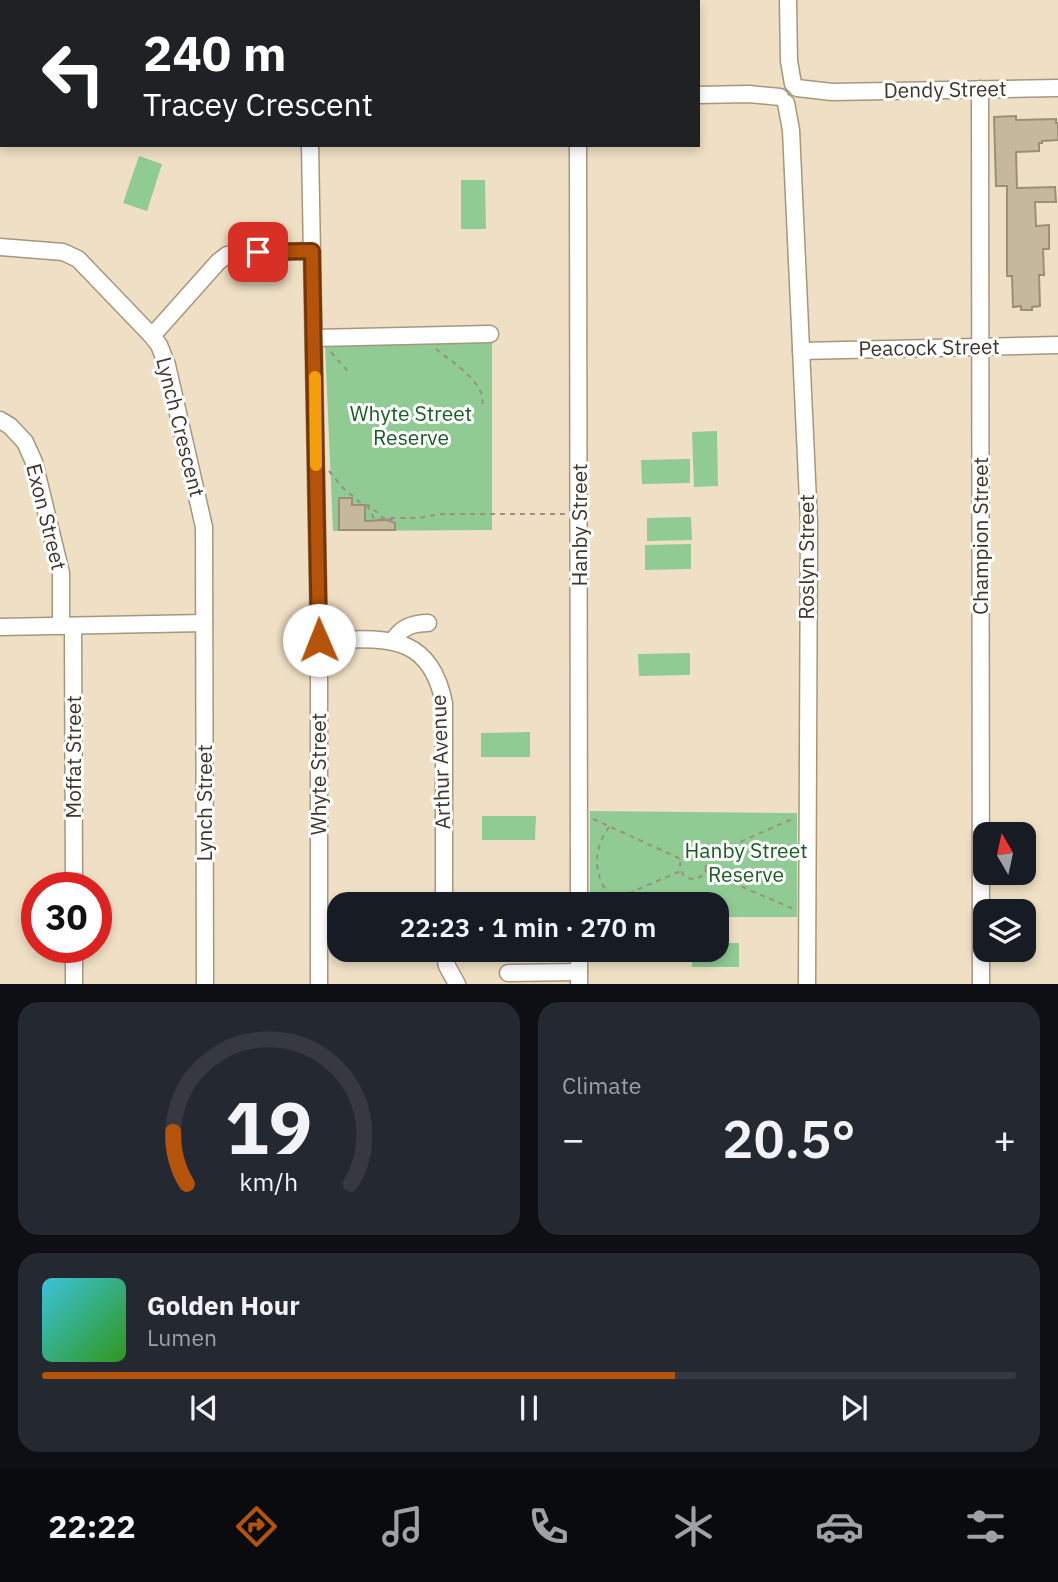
<!DOCTYPE html>
<html lang="en">
<head>
<meta charset="utf-8">
<style>
  :root { --surface:#171b24; --page:#242831; --text:#f1f3f6; --muted:#9ea1a6; --line:#363941; --accent:#b45309 }
  body { margin:0; font-family:"IBM Plex Sans",sans-serif; background:var(--page); color:var(--text); height:100vh; display:flex; flex-direction:column; font-size:26px; white-space:nowrap }
  * { box-sizing:border-box; margin:0 }
  p { font-size:23px; color:var(--muted) }
  .icon { flex:none; width:38px; height:38px; fill:none; stroke:currentColor; stroke-width:2; stroke-linecap:round; stroke-linejoin:round }
  .map { position:relative; height:984px; overflow:hidden }
  .side { display:flex; flex-direction:column; gap:18px; padding:18px; background:#0d0f14; flex:1 }
  .side>* { flex:none }
  .hud { position:absolute; left:0px; top:0px; width:700px; height:147px; box-shadow:0 4px 10px #0003; background:#202124; color:#fff; overflow:hidden }
  .needle { width:46px; rotate:351deg }
  .fabs { position:absolute; left:973px; top:822px; display:grid; gap:14px }
  .fabs a { display:grid; place-items:center; width:63px; height:63px; border-radius:14px; background:var(--surface); box-shadow:0 4px 10px #0003; font-size:35px }
  .speed { position:absolute; left:21px; top:872px; display:flex; gap:14px; font-size:35px; font-weight:700; text-align:center }
  .speed>* { display:grid; place-content:center; width:91px; height:91px; border-radius:50%; background:var(--surface); box-shadow:0 4px 10px #0003; line-height:1 }
  .speed .limit { border:10px solid #d22; background:#fff; color:#111 }
  .pin { position:absolute; display:grid; place-items:center; width:60px; height:60px; color:#fff; margin:-30px; border-radius:14px; box-shadow:0 4px 10px #0006 }
  .me { position:absolute; width:77px; margin:-38px; rotate:359deg; stroke-linejoin:round; filter:drop-shadow(0 0 5px #0008) }
  .turn { display:flex; align-items:center; gap:24px; height:147px; padding:0 28px; font-size:32px }
  .turn .icon { width:91px; height:91px; stroke-width:2.5 }
  .turn b { display:block; font-size:49px; line-height:60px }
  .big { font-size:52px; font-weight:600; line-height:1.1 }
  .side .widget { flex:1; display:flex; flex-direction:column; justify-content:center; gap:10px; min-width:0; padding:0 24px; border-radius:21px; background:var(--page) }
  .side .dial { align-items:center; gap:0 }
  .dial svg { height:182px; overflow:visible; fill:none; stroke:var(--line); stroke-width:7; stroke-linecap:round; text-anchor:middle }
  .dial text { fill:var(--text); stroke:none }
  .song { display:flex; align-items:center; gap:21px }
  .cover { width:84px; height:84px; border-radius:10px; background:linear-gradient(135deg,hsl(190 70% 55%),hsl(110 70% 35%)) }
  .played { height:7px; border-radius:4px; background:linear-gradient(90deg,var(--accent) 65%,var(--line) 65%) }
  .keys { display:flex; justify-content:space-around; direction:ltr }
  .heat { display:flex; justify-content:space-between; align-items:center; font-size:38px; direction:ltr }
  .side .tiles { flex:1; display:grid; gap:18px; grid-template-columns:1fr 1fr }
  .widget:last-child { grid-column:span 2 }
  .trip { position:absolute; left:327px; top:892px; width:402px; height:70px; border-radius:21px; background:var(--surface); box-shadow:0 4px 10px #0003; font-weight:600; line-height:70px; text-align:center }
  .tab-bar { display:flex; height:112px; justify-content:space-around; align-items:center; background:#090b0e; color:var(--muted) }
  .tab-bar .icon { width:49px; height:49px }
  .tab-bar .active { color:var(--accent) }
  .tab-bar b { font-size:32px; color:var(--text) }
  .map>svg:first-child { display:block }
  .green { fill:#8fcb93 }
  .building { fill:#c6b89d; stroke:#9c8f75; stroke-width:2 }
  .lines { fill:none; stroke-linecap:round; stroke-linejoin:round }
  .minor-casing { stroke:#a5977d; stroke-width:19 }
  .path { stroke:#9c917e; stroke-width:2; stroke-dasharray:5 5; stroke-linecap:butt }
  .minor { stroke:#fff; stroke-width:16 }
  .route-casing { stroke:#753606; stroke-width:18 }
  .route { stroke:#b45309; stroke-width:12 }
  .slow { stroke:#f59e0b; stroke-width:12 }
  .labels { text-anchor:middle; stroke-width:6; stroke-linejoin:round; paint-order:stroke }
  .street-label { font-size:21px; fill:#3c362b; stroke:#fff }
  .park-label { font-size:21px; fill:#195d24; stroke:#fff }
</style>
</head>
<body>
<div class="map">
<svg width="1058" height="984" viewBox="0 0 1058 984">
  <rect width="100%" height="100%" fill="#efe0c5"/>
  <g class="green">
    <polygon points="139,156 162,164 147,211 123,203"/>
    <polygon points="461,180 485,180 486,229 461,229"/>
    <polygon points="492,341 492,530 333,531 325,345"/>
    <polygon points="717,431 718,486 694,487 692,432"/>
    <polygon points="690,459 690,483 642,484 641,460"/>
    <polygon points="691,517 692,540 647,541 647,518"/>
    <polygon points="691,544 691,569 645,570 645,545"/>
    <polygon points="690,653 690,675 639,676 638,654"/>
    <polygon points="530,732 530,757 481,757 481,733"/>
    <polygon points="590,811 797,813 797,917 718,917 718,905 590,905"/>
    <polygon points="482,816 536,816 535,840 482,840"/>
    <polygon points="718,943 739,943 739,967 692,967 692,950 718,950"/>
  </g>
  <g class="building">
    <polygon points="1016,116 1016,120 1056,119 1056,123 1058,123 1058,140 1042,141 1042,143 1039,143 1039,151 1016,152 1017,188 1055,187 1056,202 1035,202 1036,226 1049,225 1049,249 1043,249 1044,275 1039,275 1040,306 1032,307 1032,310 1021,310 1021,306 1013,307 1012,276 1007,276 1007,186 996,186 994,117"/>
    <polygon points="339,498 352,498 352,505 365,505 365,521 387,520 395,523 395,530 339,530"/>
  </g>
  <g class="lines">
    <defs>
      <g id="minor">
        <polyline points="111,0 112,2"/>
        <polyline points="456,0 459,2"/>
        <polyline points="644,0 644,2"/>
        <polyline points="788,0 789,61 793,84"/>
        <polyline points="797,88 832,92 1058,88"/>
        <polyline points="980,89 981,984"/>
        <polyline points="698,95 749,94 780,97"/>
        <polyline points="786,103 791,130 809,523 807,984"/>
        <polyline points="0,111 2,111"/>
        <polyline points="310,145 319,640 319,984"/>
        <polyline points="578,145 579,905"/>
        <polyline points="0,247 63,252 78,259 152,336 159,345 167,365 204,527 205,984"/>
        <polyline points="152,336 218,262 227,255 237,253 312,251"/>
        <polyline points="315,338 490,334"/>
        <polyline points="801,351 1058,345"/>
        <polyline points="0,420 10,426 25,442 34,462 61,573 61,626"/>
        <polyline points="73,626 74,887"/>
        <polyline points="0,627 204,623"/>
        <path d="M319,640C379,640 429,628 444,703V905"/>
        <path d="M393,641C401,627 413,623 428,623"/>
        <polyline points="74,947 74,984"/>
        <polyline points="444,950 447,966 457,984"/>
        <polyline points="508,973 579,972"/>
        <polyline points="579,984 579,950"/>
      </g>
    </defs>
    <use href="#minor" class="minor-casing"/>
    <g class="path">
      <path d="M436,349C450,361 491,385 481,408"/>
      <polyline points="331,352 350,374"/>
      <polyline points="329,471 343,488 361,503 370,506 383,518 419,518 440,514 566,514"/>
      <polyline points="367,505 375,520 394,519"/>
      <polyline points="593,819 681,859"/>
      <path d="M609,827C592,851 593,876 612,899"/>
      <circle cx="693" cy="866" r="13"/>
      <polyline points="704,858 792,819"/>
      <polyline points="705,871 794,909"/>
      <polyline points="601,905 681,871"/>
    </g>
    <use href="#minor" class="minor"/>
  </g>
  <g class="lines">
    <defs>
      <polyline id="route" points="258,252 312,251 319,640"/>
    </defs>
    <use href="#route" class="route-casing"/>
    <use href="#route" class="route"/>
    <polyline class="slow" points="315,377 316,465"/>
  </g>
  <g class="labels">
    <g class="street-label">
      <text transform="translate(945 90) rotate(-1)" y="7">Dendy Street</text>
      <text transform="translate(929 348) rotate(-1)" y="7">Peacock Street</text>
      <text transform="translate(180 427) rotate(76)" y="7">Lynch Crescent</text>
      <text transform="translate(46 517) rotate(76)" y="7">Exon Street</text>
      <text transform="translate(580 525) rotate(-90)" y="7">Hanby Street</text>
      <text transform="translate(981 536) rotate(-90)" y="7">Champion Street</text>
      <text transform="translate(807 557) rotate(-90)" y="7">Roslyn Street</text>
      <text transform="translate(74 757) rotate(-90)" y="7">Moffat Street</text>
      <text transform="translate(441 762) rotate(-92)" y="7">Arthur Avenue</text>
      <text transform="translate(319 774) rotate(-90)" y="7">Whyte Street</text>
      <text transform="translate(205 803) rotate(-90)" y="7">Lynch Street</text>
    </g>
    <g class="park-label">
      <text x="411" y="421">Whyte Street<tspan x="411" dy="24">Reserve</tspan></text>
      <text x="746" y="858">Hanby Street<tspan x="746" dy="24">Reserve</tspan></text>
    </g>
  </g>
</svg>
<div class="fabs">
<a><svg class="needle" viewBox="-14 -14 28 28"><path d="M0-13l5 13h-10z" fill="#e53935"/><path d="M0 13l5-13h-10z" fill="#9ea1a6"/></svg></a>
<a><svg class="icon" aria-label="layers" viewBox="0 0 24 24"><path d="M12 4l9 5-9 5-9-5zM3 14l9 5 9-5"/></svg></a>
</div>
<div class="speed"><div class="limit">30</div></div>
<div class="pin" style="left:258px;top:252px;background:#d93025"><svg class="icon" aria-label="arrive" viewBox="0 0 24 24"><path d="M6 21V4h12l-3 4 3 4H6"/></svg></div>
<svg class="me" style="left:319px;top:640px" viewBox="-20 -20 40 40"><circle r="19" fill="#fff"/><path d="M0-13L10 11 0 6-10 11z" fill="#b45309"/></svg>
<div class="trip">22:23 · 1 min · 270 m</div>
<div class="hud">
<div class="turn"><svg class="icon" aria-label="left" viewBox="0 0 24 24"><path d="M17 20v-9H6M10 6l-5 5 5 5"/></svg><div><b>240 m</b>Tracey Crescent</div></div>
</div>
</div>
<section class="side">
<div class="tiles">
<div class="widget dial"><svg viewBox="0 0 100 80">
<path d="M14 69A42 42 0 1 1 86 69"/>
<path d="M14 69A42 42 0 0 1 8 46" stroke="#b45309"/>
<text x="50" y="56" font-size="32" font-weight="700">19</text>
<text x="50" y="72" font-size="11">km/h</text>
</svg></div>
<div class="widget"><p>Climate</p>
<div class="heat"><a>−</a><b class="big">20.5°</b><a>+</a></div>
</div>
<div class="widget">
<div class="song"><i class="cover"></i><div><b>Golden Hour</b><p>Lumen</p></div></div>
<div class="played"></div>
<div class="keys"><svg class="icon" aria-label="previous" viewBox="0 0 24 24"><path d="M18 5L8 12l10 7zM5 5v14"/></svg><svg class="icon" aria-label="pause" viewBox="0 0 24 24"><path d="M8 5v14M16 5v14"/></svg><svg class="icon" aria-label="next" viewBox="0 0 24 24"><path d="M6 5l10 7-10 7zM19 5v14"/></svg></div>
</div>
</div>
</section>
<nav class="tab-bar">
<b>22:22</b>
<svg class="icon active" aria-label="directions" viewBox="0 0 24 24"><path d="M12 3l9 9-9 9-9-9zM9 14v-3h6M13 9l2 2-2 2"/></svg>
<svg class="icon" aria-label="music" viewBox="0 0 24 24"><path d="M9 18V5l10-2v13"/><circle cx="6" cy="18" r="3"/><circle cx="16" cy="16" r="3"/></svg>
<svg class="icon" aria-label="phone" viewBox="0 0 24 24"><path d="M5 4h4l2 5-3 2q2 4 5 5l2-3 5 2v4C11 20 4 13 5 4z"/></svg>
<svg class="icon" aria-label="climate" viewBox="0 0 24 24"><path d="M12 3v18M4 7l16 10M4 17L20 7"/></svg>
<svg class="icon" aria-label="car" viewBox="0 0 24 24"><path d="M5 17H2v-5l4-1 3-4h7l3 4 3 1v5h-3M9 17h6M6 11h13"/><circle cx="7" cy="17" r="2"/><circle cx="17" cy="17" r="2"/></svg>
<svg class="icon" aria-label="filters" viewBox="0 0 24 24"><path d="M4 7h16M4 17h16"/><circle cx="9" cy="7" r="2"/><circle cx="15" cy="17" r="2"/></svg>
</nav>
</body>
</html>
